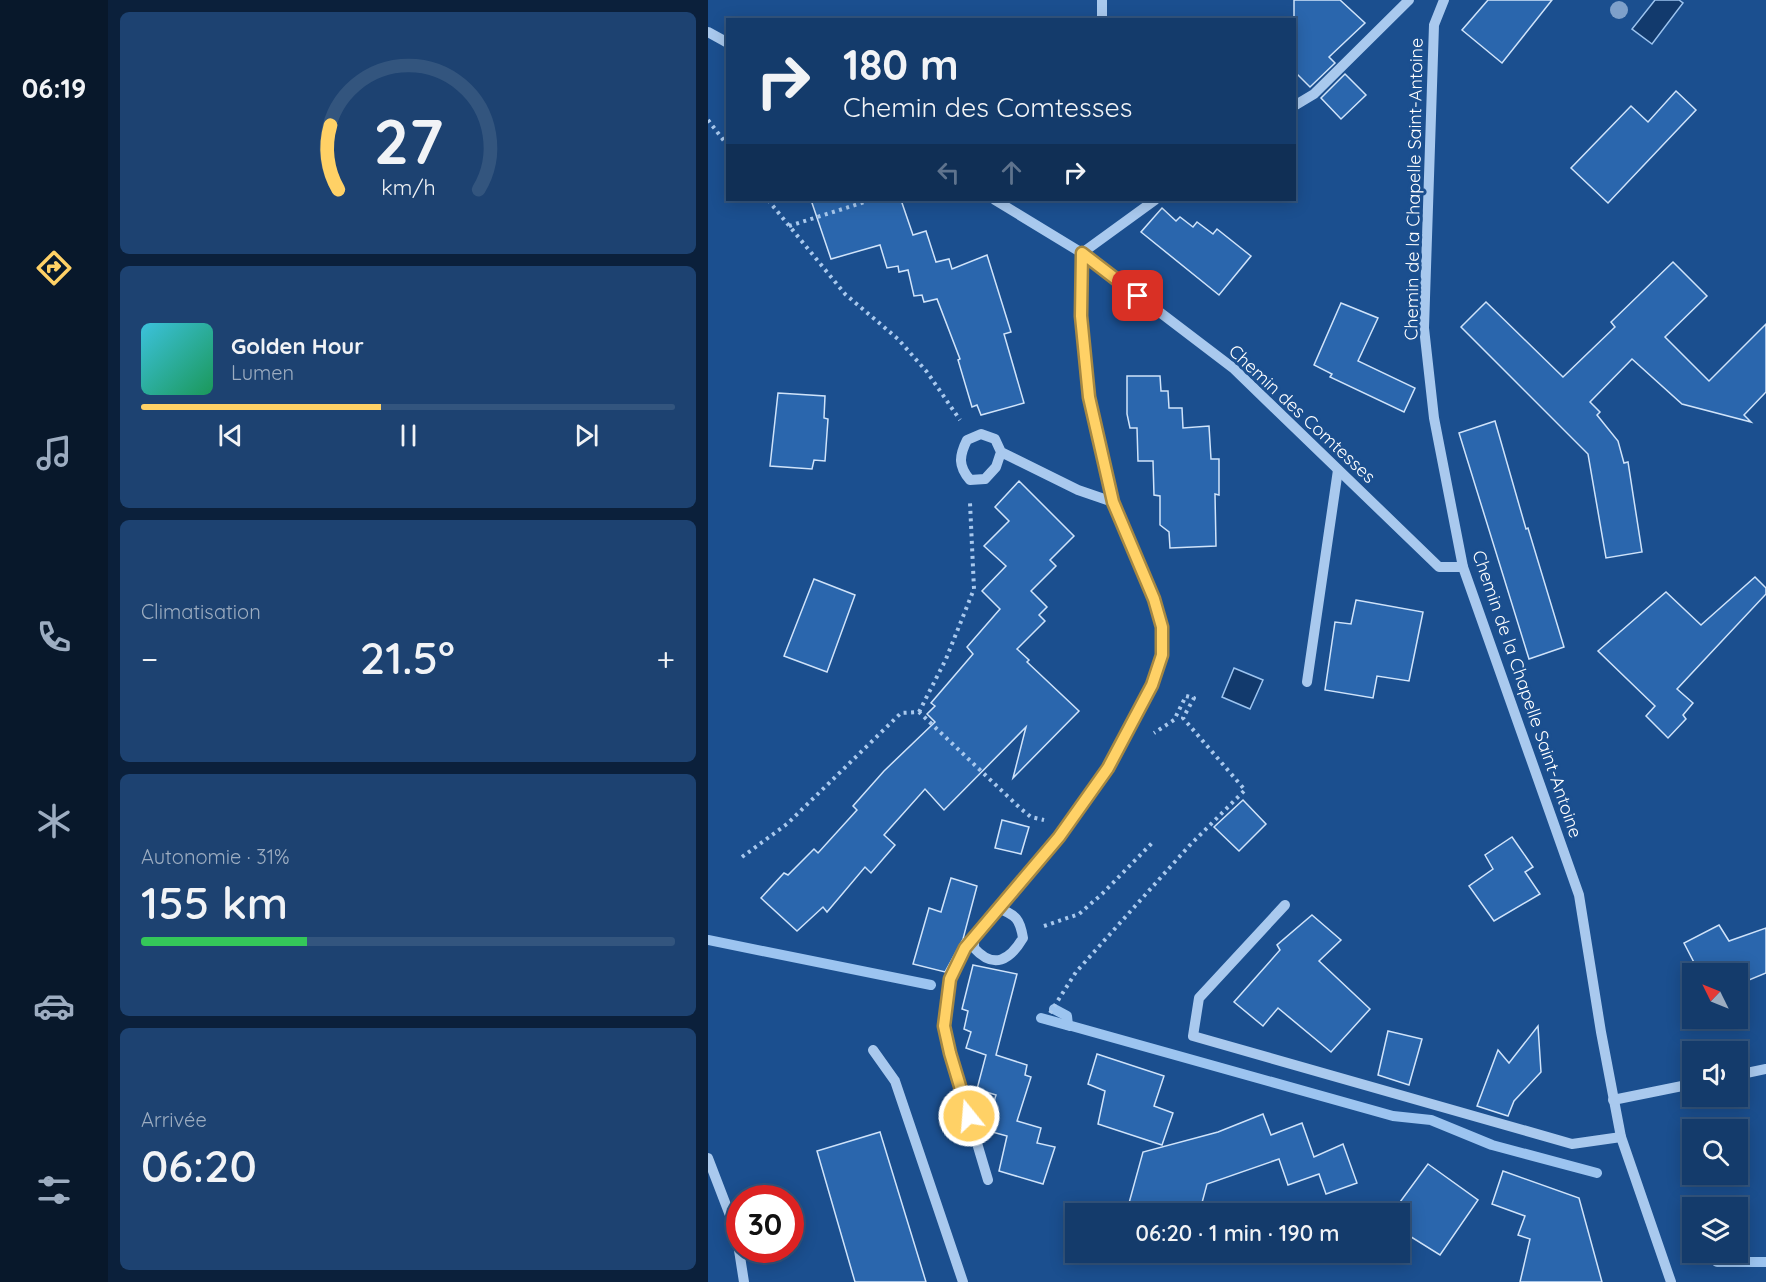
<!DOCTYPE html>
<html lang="fr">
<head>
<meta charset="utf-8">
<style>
  :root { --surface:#143b6b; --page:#1d4271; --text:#f1f3f6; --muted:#9dadc1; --line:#33557e; --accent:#ffd166 }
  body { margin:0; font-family:Quicksand,sans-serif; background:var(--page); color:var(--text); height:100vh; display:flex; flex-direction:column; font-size:22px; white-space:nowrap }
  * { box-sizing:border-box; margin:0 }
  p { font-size:20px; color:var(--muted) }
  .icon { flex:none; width:33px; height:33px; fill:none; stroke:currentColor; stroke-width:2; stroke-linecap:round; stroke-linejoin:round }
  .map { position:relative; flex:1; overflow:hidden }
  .details { display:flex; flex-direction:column; gap:12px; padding:12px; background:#0b203b; width:600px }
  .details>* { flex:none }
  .guide { position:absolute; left:18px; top:18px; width:570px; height:183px; border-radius:0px; box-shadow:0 3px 15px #0003,0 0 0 2px var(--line); background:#143b6b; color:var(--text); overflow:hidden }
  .needle { width:39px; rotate:313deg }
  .buttons { position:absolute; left:974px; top:963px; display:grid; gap:12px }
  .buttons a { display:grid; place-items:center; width:66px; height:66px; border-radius:0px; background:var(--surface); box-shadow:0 3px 15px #0003,0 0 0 2px var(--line); font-size:30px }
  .speed { position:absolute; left:18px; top:1185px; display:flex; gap:12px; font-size:30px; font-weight:700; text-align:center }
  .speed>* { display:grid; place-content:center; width:78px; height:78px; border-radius:50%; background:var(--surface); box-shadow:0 3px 15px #0003,0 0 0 2px var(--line); line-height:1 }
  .speed .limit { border:9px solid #d22; background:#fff; color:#111 }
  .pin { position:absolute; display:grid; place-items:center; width:51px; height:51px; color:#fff; margin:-26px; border-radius:12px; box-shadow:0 3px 9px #0006 }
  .me { position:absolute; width:66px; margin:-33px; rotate:343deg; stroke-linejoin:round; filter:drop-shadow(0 0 4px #0008) }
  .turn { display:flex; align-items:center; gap:21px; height:126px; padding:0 18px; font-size:27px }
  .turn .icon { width:78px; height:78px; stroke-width:2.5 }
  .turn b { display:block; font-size:42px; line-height:51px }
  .lanes { display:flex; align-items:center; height:57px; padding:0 18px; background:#0003; justify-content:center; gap:30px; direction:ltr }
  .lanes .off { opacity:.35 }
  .big { font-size:45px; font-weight:600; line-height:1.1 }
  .details .widget { flex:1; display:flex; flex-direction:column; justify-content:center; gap:9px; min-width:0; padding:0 21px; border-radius:9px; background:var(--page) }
  .details .dial { align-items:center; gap:0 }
  .dial svg { height:156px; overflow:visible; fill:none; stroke:var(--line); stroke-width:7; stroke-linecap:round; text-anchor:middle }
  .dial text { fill:var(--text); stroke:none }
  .song { display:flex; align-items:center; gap:18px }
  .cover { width:72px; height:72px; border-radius:9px; background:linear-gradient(135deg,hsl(190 70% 55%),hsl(150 70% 35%)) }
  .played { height:6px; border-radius:3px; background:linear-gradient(90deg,var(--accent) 45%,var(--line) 45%) }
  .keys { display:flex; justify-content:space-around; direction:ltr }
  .heat { display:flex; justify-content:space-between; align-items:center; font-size:33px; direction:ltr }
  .charge { height:9px; border-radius:4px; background:linear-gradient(90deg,#34c759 31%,var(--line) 0) }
  .trip { position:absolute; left:357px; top:1203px; width:345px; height:60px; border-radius:0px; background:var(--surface); box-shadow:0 3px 15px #0003,0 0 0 2px var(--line); font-weight:600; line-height:60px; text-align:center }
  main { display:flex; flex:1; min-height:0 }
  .menu { display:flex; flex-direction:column; width:108px; justify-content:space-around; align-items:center; background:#08182b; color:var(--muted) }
  .menu .icon { width:42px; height:42px }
  .menu .on { color:var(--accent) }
  .menu b { font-size:27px; color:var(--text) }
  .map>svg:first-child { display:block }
  .water { fill:#123a6d; stroke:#9cc4f0; stroke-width:1.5 }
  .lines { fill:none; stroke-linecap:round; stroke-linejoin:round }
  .stream { stroke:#9cc4f0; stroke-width:10 }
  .building { fill:#2a66ad; stroke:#cfe3fa; stroke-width:1.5 }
  .path { stroke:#a9c9ee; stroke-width:4; stroke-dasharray:3 4.5; stroke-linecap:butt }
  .minor { stroke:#a9c9ee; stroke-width:10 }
  .tree { fill:#7ea0ca }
  .route-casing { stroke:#a68842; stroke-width:15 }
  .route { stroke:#ffd166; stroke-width:10 }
  .labels { text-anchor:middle; stroke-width:6; stroke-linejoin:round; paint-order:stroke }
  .street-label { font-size:18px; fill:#fff; stroke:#1b4f8f }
</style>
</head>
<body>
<main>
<nav class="menu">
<b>06:19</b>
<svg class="icon on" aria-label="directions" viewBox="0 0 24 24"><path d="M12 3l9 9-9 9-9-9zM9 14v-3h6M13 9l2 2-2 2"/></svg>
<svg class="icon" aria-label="music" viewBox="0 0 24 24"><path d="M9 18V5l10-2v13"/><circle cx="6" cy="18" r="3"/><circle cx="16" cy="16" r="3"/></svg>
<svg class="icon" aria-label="phone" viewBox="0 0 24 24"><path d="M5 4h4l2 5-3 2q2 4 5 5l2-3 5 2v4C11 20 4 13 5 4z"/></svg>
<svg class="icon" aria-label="climate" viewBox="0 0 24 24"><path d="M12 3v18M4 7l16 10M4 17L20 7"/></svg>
<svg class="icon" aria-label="car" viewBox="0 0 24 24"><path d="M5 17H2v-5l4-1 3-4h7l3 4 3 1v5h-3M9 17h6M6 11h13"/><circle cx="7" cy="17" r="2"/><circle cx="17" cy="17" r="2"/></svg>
<svg class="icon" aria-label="filters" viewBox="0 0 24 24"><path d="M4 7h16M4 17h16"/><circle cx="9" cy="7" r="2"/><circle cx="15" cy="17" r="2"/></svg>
</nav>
<section class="details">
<div class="widget dial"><svg viewBox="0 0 100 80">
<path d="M14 69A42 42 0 1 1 86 69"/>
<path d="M14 69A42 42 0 0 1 10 36" stroke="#ffd166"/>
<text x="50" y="56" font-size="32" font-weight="700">27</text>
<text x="50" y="72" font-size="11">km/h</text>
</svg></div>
<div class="widget">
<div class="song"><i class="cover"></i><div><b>Golden Hour</b><p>Lumen</p></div></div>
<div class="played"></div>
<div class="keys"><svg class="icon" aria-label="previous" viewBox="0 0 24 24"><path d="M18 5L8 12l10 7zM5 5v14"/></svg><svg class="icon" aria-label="pause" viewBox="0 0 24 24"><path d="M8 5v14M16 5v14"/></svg><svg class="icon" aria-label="next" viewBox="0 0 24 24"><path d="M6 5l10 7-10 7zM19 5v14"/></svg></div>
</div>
<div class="widget"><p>Climatisation</p>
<div class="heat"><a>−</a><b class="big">21.5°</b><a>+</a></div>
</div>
<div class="widget"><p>Autonomie · 31%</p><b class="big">155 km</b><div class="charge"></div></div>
<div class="widget"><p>Arrivée</p><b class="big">06:20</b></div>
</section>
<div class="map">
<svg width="1058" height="1282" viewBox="0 0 1058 1282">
  <rect width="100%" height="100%" fill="#1b4f8f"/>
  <g class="water">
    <polygon points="947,0 971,0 975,3 944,44 924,29"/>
    <polygon points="526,668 555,680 542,709 514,697"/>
  </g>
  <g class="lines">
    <g class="stream">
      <polyline points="0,940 223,985"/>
      <polyline points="346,1009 359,1016 360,1025 685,1116 723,1120 784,1145 889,1173"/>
      <polyline points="333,1018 362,1026"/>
      <polyline points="1009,1262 1058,1262"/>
    </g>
  </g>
  <g class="building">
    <polygon points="586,0 632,0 657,23 621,57 627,63 602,87 586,71"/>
    <polygon points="780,0 844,0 794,63 754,30"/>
    <polygon points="637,74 658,95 633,119 613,98"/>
    <polygon points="968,91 988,110 900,203 863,168 923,106 940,122"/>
    <polygon points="103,200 193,200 205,235 218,231 228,262 241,259 244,269 279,255 303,332 296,334 316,403 273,415 269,405 264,407 250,360 252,359 229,299 216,302 214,295 206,296 200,270 191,272 190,266 179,268 172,245 123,259"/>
    <polygon points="454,208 468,221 472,217 485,227 489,222 505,234 509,229 543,256 511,295 433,232"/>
    <polygon points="965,262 999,296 957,337 1001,381 1058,324 1058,392 1036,415 1043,422 974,404 924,359 882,402 892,412 889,415 910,441 916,463 920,462 934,552 898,558 880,454 753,327 778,302 855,377 907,327 903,322"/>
    <polygon points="633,303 670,318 650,361 707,388 696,412 622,377 624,374 606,365"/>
    <polygon points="419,376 452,376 453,391 460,391 461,408 474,408 475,428 501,426 503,459 511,459 511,495 507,494 508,546 462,548 461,532 452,525 452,496 446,495 445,461 430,461 429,428 422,428 419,414"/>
    <polygon points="70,393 117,396 116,418 120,419 117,461 106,460 104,469 62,466"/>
    <polygon points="787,421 818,529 820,528 856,647 821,659 751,433"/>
    <polygon points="311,481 366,536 342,560 348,566 323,591 339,607 331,615 337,621 309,649 321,660 319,662 371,711 305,778 318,727 236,810 217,789 176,835 187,845 163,873 157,867 119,912 115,907 89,931 53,898 76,873 80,875 106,849 110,853 149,810 145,806 176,771 227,722 219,714 227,706 223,703 265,654 259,647 292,609 274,591 298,566 276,546 301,521 287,507"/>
    <polygon points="1047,577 1058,588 1058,594 969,689 985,703 975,715 978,719 960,738 938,716 947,706 890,651 958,592 993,625"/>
    <polygon points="106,579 147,595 119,672 76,656"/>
    <polygon points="648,600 715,612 701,681 669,676 665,698 617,690 627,622 643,624"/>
    <polygon points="535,800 558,824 531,851 506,827"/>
    <polygon points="294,820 321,827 313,854 287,848"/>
    <polygon points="804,837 825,867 817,872 832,894 786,921 761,886 785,869 777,855"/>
    <polygon points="243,878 269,886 255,939 237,972 205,964 221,908 233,912"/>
    <polygon points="604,915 633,940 611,961 662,1009 623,1052 570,1008 555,1026 526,1002 572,950 569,945"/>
    <polygon points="1011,925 1021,941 1058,928 1058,973 1029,985 1029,974 992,974 976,943"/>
    <polygon points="265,965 309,974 288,1055 319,1065 317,1075 323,1077 309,1121 333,1128 329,1143 347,1147 335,1184 291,1171 299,1136 277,1130 288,1095 269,1089 278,1055 258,1048 263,1032 256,1029 260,1011 254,1009"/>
    <polygon points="830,1026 833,1072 806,1101 800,1116 769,1106 790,1050 801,1063"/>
    <polygon points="680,1031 714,1039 701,1085 670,1075"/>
    <polygon points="389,1054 456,1076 446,1106 465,1113 454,1145 390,1124 397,1091 380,1084"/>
    <polygon points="555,1114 563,1135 594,1123 606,1157 635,1144 649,1183 618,1194 611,1174 580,1185 571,1159 499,1184 491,1214 418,1214 435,1152 510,1132"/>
    <polygon points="172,1132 218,1282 147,1282 109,1151"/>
    <polygon points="720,1164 770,1200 732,1255 692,1230 692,1202"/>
    <polygon points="795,1171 871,1198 894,1282 812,1282 822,1239 810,1235 817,1216 784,1204"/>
  </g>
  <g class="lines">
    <g class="path">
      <polyline points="0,120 20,146"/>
      <polyline points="60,200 137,294 190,339 219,372 252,420"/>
      <polyline points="81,226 163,200"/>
      <polyline points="211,712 238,659 266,589 262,503"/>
      <polyline points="34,857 79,824 193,713 211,712 312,808 323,817 336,820"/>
      <polyline points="336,926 371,914 394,894 446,841"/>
      <polyline points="342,1013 368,972 481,846 537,790 475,718 486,698 478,696 466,720 446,733"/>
    </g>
    <g class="minor">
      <polyline points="736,0 726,25 716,328 726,418 755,567 871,895 893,1032 913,1137 963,1282"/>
      <polyline points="394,20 394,0"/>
      <polyline points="0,32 20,43"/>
      <polyline points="586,106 606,94 701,0"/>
      <polyline points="287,200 374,253 525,368 731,567 755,567"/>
      <path d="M293,452L288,467L277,479L262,480C250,466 251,456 259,440L273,434L287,439L293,452L370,490L405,502"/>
      <polyline points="599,682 630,470"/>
      <polyline points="577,905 491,998 485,1036 864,1144 913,1137"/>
      <path d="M266,937V948C286,970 302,960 315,938C312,919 308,915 290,908"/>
      <polyline points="165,1050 187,1081 255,1282"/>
      <polyline points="1029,1075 1058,1069"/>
      <polyline points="905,1100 984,1084"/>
      <polyline points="0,1158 28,1231 36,1282"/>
      <polyline points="280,1180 242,1053 236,1026 242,979 257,948 351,837 401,768 444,685 454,655 454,627 446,599 405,502 381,397 373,316 374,253 447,200"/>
    </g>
  </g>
  <circle class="tree" cx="911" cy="10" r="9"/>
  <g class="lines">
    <defs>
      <polyline id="route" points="261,1116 242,1053 236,1026 242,979 257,948 351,837 400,768 444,685 454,655 454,627 446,599 405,502 381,397 373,316 374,253 430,296"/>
    </defs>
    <use href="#route" class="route-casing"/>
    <use href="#route" class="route"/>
  </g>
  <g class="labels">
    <g class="street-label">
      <text transform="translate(706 189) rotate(-89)" y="6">Chemin de la Chapelle Saint-Antoine</text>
      <text transform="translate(594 414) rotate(43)" y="6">Chemin des Comtesses</text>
      <text transform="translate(819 694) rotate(71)" y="6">Chemin de la Chapelle Saint-Antoine</text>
    </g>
  </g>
</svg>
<div class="buttons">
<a><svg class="needle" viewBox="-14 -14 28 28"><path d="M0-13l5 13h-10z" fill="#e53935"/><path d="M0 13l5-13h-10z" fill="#9dadc1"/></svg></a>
<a><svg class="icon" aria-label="sound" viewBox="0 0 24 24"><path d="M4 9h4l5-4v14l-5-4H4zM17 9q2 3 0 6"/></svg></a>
<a><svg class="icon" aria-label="search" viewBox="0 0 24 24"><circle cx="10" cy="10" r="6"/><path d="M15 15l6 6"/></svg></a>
<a><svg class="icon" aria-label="layers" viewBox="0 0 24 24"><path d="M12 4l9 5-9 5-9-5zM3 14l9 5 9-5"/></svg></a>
</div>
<div class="speed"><div class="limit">30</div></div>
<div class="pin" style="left:430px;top:296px;background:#d93025"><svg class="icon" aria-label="arrive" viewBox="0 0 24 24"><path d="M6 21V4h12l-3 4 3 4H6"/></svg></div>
<svg class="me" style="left:261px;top:1116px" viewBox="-20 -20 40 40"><circle r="17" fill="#ffd166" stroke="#fff" stroke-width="3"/><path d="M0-11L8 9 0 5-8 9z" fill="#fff"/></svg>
<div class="trip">06:20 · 1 min · 190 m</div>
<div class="guide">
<div class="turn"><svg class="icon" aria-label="right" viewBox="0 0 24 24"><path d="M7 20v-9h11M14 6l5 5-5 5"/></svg><div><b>180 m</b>Chemin des Comtesses</div></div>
<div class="lanes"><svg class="icon off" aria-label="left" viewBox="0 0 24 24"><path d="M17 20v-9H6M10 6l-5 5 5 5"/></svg><svg class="icon off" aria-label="ahead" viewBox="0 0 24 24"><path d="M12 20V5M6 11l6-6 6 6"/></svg><svg class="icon" aria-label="right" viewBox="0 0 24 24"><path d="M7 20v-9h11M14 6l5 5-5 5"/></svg></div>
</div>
</div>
</main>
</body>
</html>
